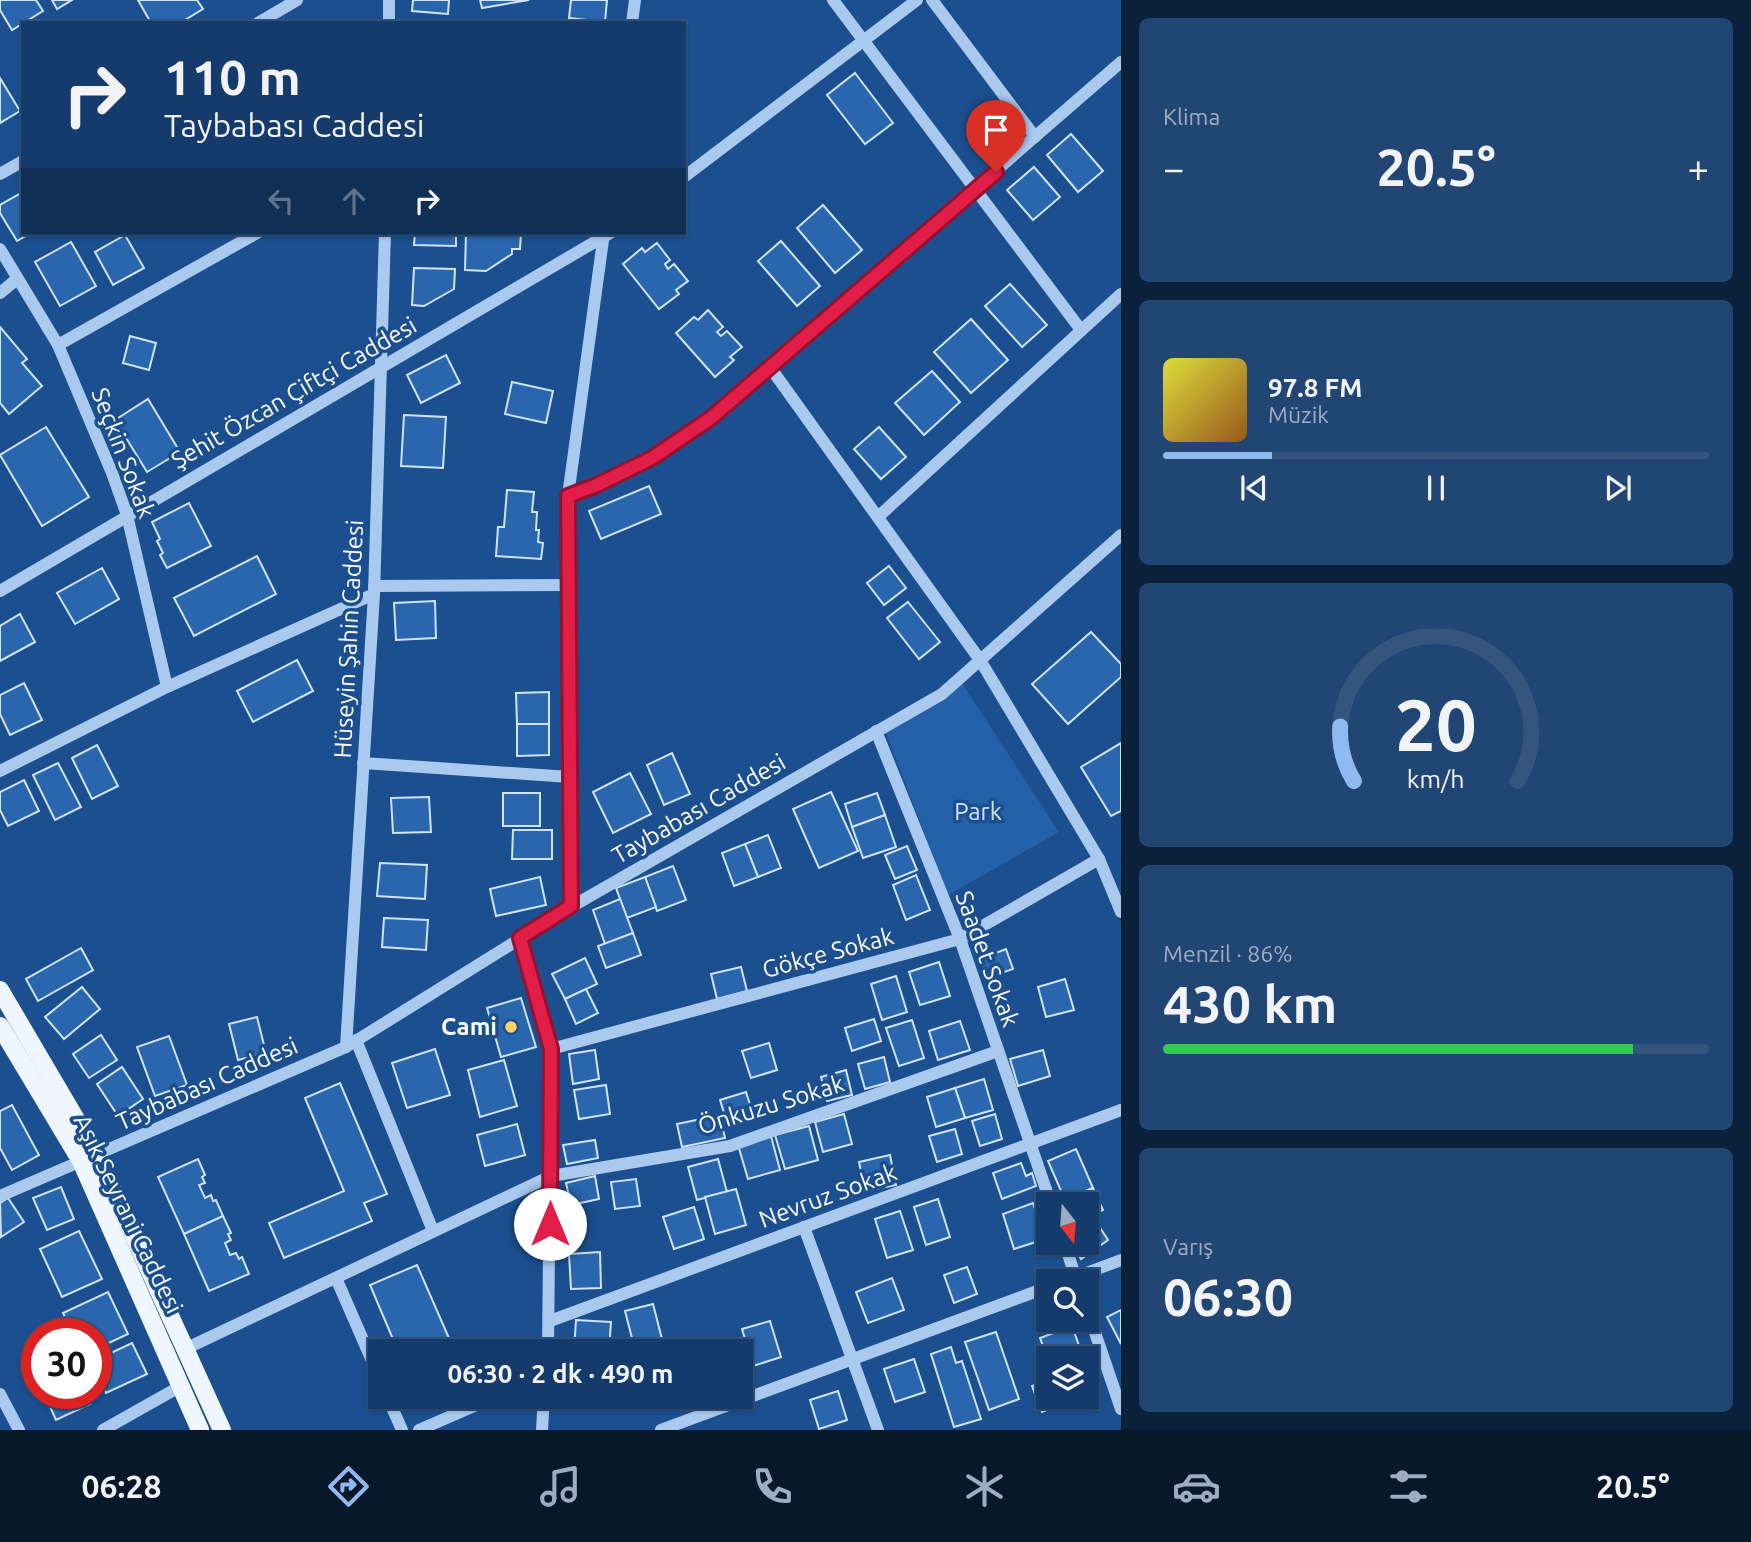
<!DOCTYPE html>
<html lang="tr">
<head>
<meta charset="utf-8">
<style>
  :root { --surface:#143b6b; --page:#214673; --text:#f1f3f6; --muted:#9dadc1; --line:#33557e; --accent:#90b9f0 }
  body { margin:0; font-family:Ubuntu,sans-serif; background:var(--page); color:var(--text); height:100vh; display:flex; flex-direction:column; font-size:26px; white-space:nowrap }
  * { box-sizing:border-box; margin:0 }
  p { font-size:23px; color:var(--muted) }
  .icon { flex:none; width:38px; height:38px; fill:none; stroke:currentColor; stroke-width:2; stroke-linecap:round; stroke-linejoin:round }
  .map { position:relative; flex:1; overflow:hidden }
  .side { display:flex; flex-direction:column; gap:18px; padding:18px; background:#0b203b; width:630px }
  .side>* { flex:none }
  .banner { position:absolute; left:21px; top:21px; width:665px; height:214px; border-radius:0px; box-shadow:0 2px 5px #0004,0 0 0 2px var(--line); background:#143b6b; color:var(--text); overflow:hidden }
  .needle { width:46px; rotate:163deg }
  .buttons { position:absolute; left:1036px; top:1192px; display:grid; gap:14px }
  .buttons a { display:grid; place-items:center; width:63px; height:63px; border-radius:0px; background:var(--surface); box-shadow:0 2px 5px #0004,0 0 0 2px var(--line); font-size:35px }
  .speed { position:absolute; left:21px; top:1318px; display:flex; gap:14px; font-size:35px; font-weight:700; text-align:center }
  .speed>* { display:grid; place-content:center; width:91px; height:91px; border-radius:50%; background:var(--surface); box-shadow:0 2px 5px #0004,0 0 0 2px var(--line); line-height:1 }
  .speed .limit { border:10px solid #d22; background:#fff; color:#111 }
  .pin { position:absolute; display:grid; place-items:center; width:60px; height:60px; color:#fff; margin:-72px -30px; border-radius:50% 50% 50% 0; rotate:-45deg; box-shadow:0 0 7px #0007 }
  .pin .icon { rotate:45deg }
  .me { position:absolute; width:77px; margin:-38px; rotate:0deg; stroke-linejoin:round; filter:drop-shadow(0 0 5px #0008) }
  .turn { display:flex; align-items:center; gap:24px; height:147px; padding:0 28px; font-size:32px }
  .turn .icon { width:91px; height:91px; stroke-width:2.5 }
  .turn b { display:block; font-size:49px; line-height:60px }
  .lanes { display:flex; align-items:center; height:66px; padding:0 28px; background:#0003; justify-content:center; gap:35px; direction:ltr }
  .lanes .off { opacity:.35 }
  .big { font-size:52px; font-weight:700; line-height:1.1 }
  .side .card { flex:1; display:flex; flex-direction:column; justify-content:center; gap:10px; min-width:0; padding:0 24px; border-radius:10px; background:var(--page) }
  .side .dial { align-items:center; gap:0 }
  .dial svg { height:182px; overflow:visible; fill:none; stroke:var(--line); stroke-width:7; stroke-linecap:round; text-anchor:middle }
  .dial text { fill:var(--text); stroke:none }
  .song { display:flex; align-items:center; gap:21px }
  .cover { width:84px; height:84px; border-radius:10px; background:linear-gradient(135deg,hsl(60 70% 55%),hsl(30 70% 35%)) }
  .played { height:7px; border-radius:4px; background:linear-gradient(90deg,var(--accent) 20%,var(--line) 20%) }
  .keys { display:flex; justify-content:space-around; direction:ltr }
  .heat { display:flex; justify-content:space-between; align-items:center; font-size:38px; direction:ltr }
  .charge { height:10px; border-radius:5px; background:linear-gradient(90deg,#34c759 86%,var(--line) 0) }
  .trip { position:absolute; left:368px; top:1339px; width:385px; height:70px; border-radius:0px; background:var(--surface); box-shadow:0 2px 5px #0004,0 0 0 2px var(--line); font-weight:700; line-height:70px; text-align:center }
  .dock { display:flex; height:112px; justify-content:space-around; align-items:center; background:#08182b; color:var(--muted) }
  .dock .icon { width:49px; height:49px }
  .dock .selected { color:var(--accent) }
  .dock b { font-size:32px; color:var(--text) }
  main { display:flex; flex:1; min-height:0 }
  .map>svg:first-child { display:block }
  .green { fill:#2461a8 }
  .building { fill:#2a66ad; stroke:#cfe3fa; stroke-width:2 }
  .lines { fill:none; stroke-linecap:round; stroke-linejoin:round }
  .minor { stroke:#a9c9ee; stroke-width:12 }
  .major { stroke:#f0f6ff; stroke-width:18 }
  .route-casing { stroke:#92132f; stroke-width:18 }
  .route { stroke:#e11d48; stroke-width:12 }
  .poi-dot { fill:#ffd166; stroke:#1b4f8f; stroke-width:2.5 }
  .labels { text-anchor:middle; stroke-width:7; stroke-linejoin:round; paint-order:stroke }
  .street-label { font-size:24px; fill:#fff; stroke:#1b4f8f }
  .park-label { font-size:24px; fill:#cfe3fa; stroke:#1b4f8f }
  .poi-label { font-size:24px; font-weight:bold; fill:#fff; stroke:#1b4f8f; text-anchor:end }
</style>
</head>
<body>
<main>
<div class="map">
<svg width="1121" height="1430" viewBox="0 0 1121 1430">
  <rect width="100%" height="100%" fill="#1b4f8f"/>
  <polygon class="green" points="960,680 1059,832 948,895 885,730"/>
  <g class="building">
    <polygon points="0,0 36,0 43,11 12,30 0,10"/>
    <polygon points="52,0 72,0 57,9"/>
    <polygon points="138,0 197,0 203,9 180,23 151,23"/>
    <polygon points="413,0 449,0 448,14 412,11"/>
    <polygon points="480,0 529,0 482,8"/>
    <polygon points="571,0 607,0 605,22 569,18"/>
    <polygon points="855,73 893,123 865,144 827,95"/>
    <polygon points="0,78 20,111 0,123"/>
    <polygon points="1071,134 1103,171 1078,192 1047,155"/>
    <polygon points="1034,167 1060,197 1033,220 1007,190"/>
    <polygon points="23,192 23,233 31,233 17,241 0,213 0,205"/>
    <polygon points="823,205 862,250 835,273 797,228"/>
    <polygon points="415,233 456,233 456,246 414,245"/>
    <polygon points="466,233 521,233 520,249 512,249 512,254 486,271 465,270"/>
    <polygon points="125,235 144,268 113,285 95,252"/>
    <polygon points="781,241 820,286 797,306 758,261"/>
    <polygon points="71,242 96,286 60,306 35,262"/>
    <polygon points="657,243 670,260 665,264 668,269 674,264 688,281 676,290 679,294 659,309 623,264 642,248 645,252"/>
    <polygon points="414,268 455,269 454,289 424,306 412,305"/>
    <polygon points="1010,284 1047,325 1022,347 985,306"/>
    <polygon points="708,310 723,327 717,332 721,336 727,331 742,347 730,357 734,360 715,377 676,333 694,317 698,320"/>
    <polygon points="971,319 1008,360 971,393 934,352"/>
    <polygon points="0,327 27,359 22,363 42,386 9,414 0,403"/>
    <polygon points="130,336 156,343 149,370 123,363"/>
    <polygon points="446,355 460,383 421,403 407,375"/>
    <polygon points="932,371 960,402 924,435 895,403"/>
    <polygon points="512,382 553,391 546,423 505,414"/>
    <polygon points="148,399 180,452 147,472 115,420"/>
    <polygon points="404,415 446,417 443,468 401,466"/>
    <polygon points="46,427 89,497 42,526 0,455"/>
    <polygon points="879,427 906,457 881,479 854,449"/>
    <polygon points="649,486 661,514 601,539 589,511"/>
    <polygon points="507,490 534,492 532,512 537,512 536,530 539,530 538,542 543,543 541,559 496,556 498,527 504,527"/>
    <polygon points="189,503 211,546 167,568 160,555 163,553 157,541 160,539 152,522"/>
    <polygon points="257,556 276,594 194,636 174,598"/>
    <polygon points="889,566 906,588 884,605 867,583"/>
    <polygon points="102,568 119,599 75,624 57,593"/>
    <polygon points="435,601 436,638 396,640 394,603"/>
    <polygon points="908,602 940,642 919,659 887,618"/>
    <polygon points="20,614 35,642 0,661 0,626"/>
    <polygon points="1091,632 1121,664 1121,677 1068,724 1032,684"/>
    <polygon points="297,660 313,691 253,722 237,691"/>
    <polygon points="24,683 42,720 10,735 0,714 0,695"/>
    <polygon points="549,692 549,724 517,724 516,693"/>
    <polygon points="517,724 549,724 549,755 517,756"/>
    <polygon points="1121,743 1121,811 1111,816 1081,767"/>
    <polygon points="97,745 118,786 92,799 72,758"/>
    <polygon points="672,753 690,794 664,805 647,765"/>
    <polygon points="58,763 81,807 55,820 33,775"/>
    <polygon points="630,773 651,814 613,833 593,792"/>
    <polygon points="24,780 39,811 8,826 0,810 0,792"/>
    <polygon points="831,792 858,851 819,868 793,809"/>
    <rect x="503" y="793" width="37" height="33"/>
    <polygon points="877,793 885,815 852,827 845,804"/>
    <polygon points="429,797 431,832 393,833 391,798"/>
    <polygon points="885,815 896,847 863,858 852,827"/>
    <polygon points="513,830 552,830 552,859 512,859"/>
    <polygon points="768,835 781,868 758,877 745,844"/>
    <polygon points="745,844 758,877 734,886 722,853"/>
    <polygon points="907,846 917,870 895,879 885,855"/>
    <polygon points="380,863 427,865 425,899 377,896"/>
    <polygon points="673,866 686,900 657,911 645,877"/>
    <polygon points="916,875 930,910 906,920 893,885"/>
    <polygon points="540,877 546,905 496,916 490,889"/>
    <polygon points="645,877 656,907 627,918 616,888"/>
    <polygon points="620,899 633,933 605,944 593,910"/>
    <polygon points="384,918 428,920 426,950 382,947"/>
    <polygon points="633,933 641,955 606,968 598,946"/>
    <polygon points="81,948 93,970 38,1001 26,979"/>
    <polygon points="1006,949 1013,969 987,978 980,959"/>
    <polygon points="585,958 597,984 565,999 552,974"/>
    <polygon points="939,962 950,996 920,1005 909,972"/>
    <polygon points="741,967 747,991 717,999 711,974"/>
    <polygon points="896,976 907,1012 882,1020 871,984"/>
    <polygon points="1065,979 1074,1010 1046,1017 1038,987"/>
    <polygon points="82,987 100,1009 64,1039 45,1017"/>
    <polygon points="586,989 598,1013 576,1024 565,999"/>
    <polygon points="521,998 536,1047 501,1057 487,1008"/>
    <polygon points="257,1017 266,1053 238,1060 229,1024"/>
    <polygon points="874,1019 881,1041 852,1051 845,1028"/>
    <polygon points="912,1020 924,1058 899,1066 886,1028"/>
    <polygon points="960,1021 970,1050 938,1060 929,1031"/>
    <polygon points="101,1035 117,1060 89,1078 73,1054"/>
    <polygon points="169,1036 187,1085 155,1096 137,1047"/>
    <polygon points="769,1043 777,1070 751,1078 742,1051"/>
    <polygon points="435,1049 450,1095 407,1108 392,1063"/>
    <polygon points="595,1050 599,1079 573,1084 569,1054"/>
    <polygon points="1043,1050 1050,1076 1018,1086 1010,1059"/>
    <polygon points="884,1057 890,1082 865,1089 858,1064"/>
    <polygon points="504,1060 517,1106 480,1117 468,1070"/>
    <polygon points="122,1067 143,1099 118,1116 97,1084"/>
    <polygon points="846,1070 852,1095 827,1101 821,1077"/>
    <polygon points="984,1079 993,1110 965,1118 955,1088"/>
    <polygon points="340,1083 387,1194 364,1203 372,1221 284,1258 269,1223 344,1191 305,1098"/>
    <polygon points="606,1085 610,1114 579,1119 574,1090"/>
    <polygon points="955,1088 965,1118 936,1127 927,1097"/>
    <polygon points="746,1092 754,1117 728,1126 720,1100"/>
    <polygon points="12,1105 39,1155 12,1170 0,1148 0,1111"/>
    <polygon points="844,1114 852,1144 823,1152 815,1122"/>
    <polygon points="995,1114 1002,1139 980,1146 972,1121"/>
    <polygon points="720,1115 725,1138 682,1147 677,1124"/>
    <polygon points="517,1124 525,1155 485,1166 477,1135"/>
    <polygon points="809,1126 818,1160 785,1169 775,1135"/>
    <polygon points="955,1129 962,1154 937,1162 929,1136"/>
    <polygon points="771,1136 780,1170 748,1179 738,1145"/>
    <polygon points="595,1140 598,1158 567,1164 563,1145"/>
    <polygon points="1076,1149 1093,1188 1065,1200 1048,1161"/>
    <polygon points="890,1155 896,1185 865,1191 859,1162"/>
    <polygon points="198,1159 205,1175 202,1177 205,1183 199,1185 205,1198 211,1195 213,1201 216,1200 223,1216 184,1234 158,1177"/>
    <polygon points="718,1159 727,1192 697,1200 688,1167"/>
    <polygon points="1021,1163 1026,1176 1032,1173 1036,1186 1002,1199 993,1173"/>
    <polygon points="595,1176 599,1199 571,1205 566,1183"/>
    <polygon points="636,1179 640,1206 615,1209 611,1182"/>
    <polygon points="61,1187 74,1219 47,1230 33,1198"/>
    <polygon points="1093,1188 1103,1210 1087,1217 1087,1204 1067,1204 1065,1200"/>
    <polygon points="736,1189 746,1225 715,1234 705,1197"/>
    <polygon points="8,1198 24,1222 1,1237 0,1203"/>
    <polygon points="938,1199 950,1237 926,1245 914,1207"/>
    <polygon points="1033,1203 1045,1239 1014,1249 1003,1214"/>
    <polygon points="694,1207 704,1239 674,1249 663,1217"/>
    <polygon points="900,1211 913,1250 887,1258 875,1219"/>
    <polygon points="223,1216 231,1233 228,1234 231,1240 225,1243 230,1255 236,1253 239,1259 242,1257 249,1274 209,1291 184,1234"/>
    <polygon points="1097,1223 1108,1240 1081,1259 1070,1242 1087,1242 1087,1230"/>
    <polygon points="79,1231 102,1279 62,1297 40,1249"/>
    <polygon points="600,1252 601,1288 571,1289 569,1254"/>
    <polygon points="417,1265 452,1345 439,1351 398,1351 370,1285"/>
    <polygon points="967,1267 977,1294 954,1303 944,1275"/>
    <polygon points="892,1278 904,1310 868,1323 856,1292"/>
    <polygon points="108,1292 128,1334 96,1349 96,1334 73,1334 63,1313"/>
    <polygon points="653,1304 662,1339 634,1346 625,1311"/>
    <polygon points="1121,1310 1121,1344 1107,1317"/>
    <polygon points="576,1320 611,1322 609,1351 574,1351"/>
    <polygon points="770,1321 781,1357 753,1366 742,1329"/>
    <polygon points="1072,1326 1082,1354 1071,1358 1048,1359 1040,1338"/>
    <polygon points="996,1332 1019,1399 989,1410 965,1342"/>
    <polygon points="132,1343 147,1374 106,1393 96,1373 96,1360"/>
    <polygon points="951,1347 956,1363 962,1361 981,1419 954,1427 931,1354"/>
    <polygon points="914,1359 925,1392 895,1402 884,1369"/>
    <polygon points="1048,1380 1048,1396 1071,1396 1073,1400 1042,1412 1032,1386"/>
    <polygon points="838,1391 847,1420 819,1429 810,1400"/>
    <polygon points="44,1393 85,1393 90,1404 56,1420"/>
  </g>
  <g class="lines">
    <g class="minor">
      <polyline points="833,0 1081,330"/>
      <polyline points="932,0 1035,137"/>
      <polyline points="258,23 297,0"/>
      <polyline points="389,23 389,0"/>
      <polyline points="632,23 635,0"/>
      <polyline points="0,174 23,161"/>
      <polyline points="684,177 917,0"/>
      <polyline points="0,249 58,345 112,473 127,515 167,687"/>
      <polyline points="0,293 17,279"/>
      <polyline points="58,345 257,233"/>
      <polyline points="770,367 980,660 1099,859 1121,912"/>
      <path d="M568,496C620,476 666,451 711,418L1121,62"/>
      <polyline points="878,517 1121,294"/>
      <polyline points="374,586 569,585"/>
      <polyline points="0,591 610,233"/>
      <polyline points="876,731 960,939 1051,1204"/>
      <polyline points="363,763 570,777"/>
      <polyline points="0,771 167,687 374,594"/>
      <polyline points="571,907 568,496 604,233"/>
      <polyline points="520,938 551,1049 548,1351"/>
      <polyline points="356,1040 433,1231"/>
      <polyline points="346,1047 374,594 385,233"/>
      <polyline points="551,1049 960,939 1099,859"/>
      <polyline points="0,1196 346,1047 571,907 942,694 1121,535"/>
      <polyline points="804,1227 878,1430"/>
      <polyline points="1064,1242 1077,1281"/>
      <polyline points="336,1278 380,1379"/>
      <polyline points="1065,1281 1121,1260"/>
      <polyline points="1087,1309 1121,1409"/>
      <polyline points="550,1321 1121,1110"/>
      <polyline points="185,1349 551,1176 730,1146 998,1051"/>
      <polyline points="0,1394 19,1430"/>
      <polyline points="387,1396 402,1430"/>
      <polyline points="103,1430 181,1386"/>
      <polyline points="419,1430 497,1396"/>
      <polyline points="542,1430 544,1396"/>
      <polyline points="661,1430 1048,1287"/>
    </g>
    <g class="major">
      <polyline points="0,990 97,1155 222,1430"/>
      <polyline points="0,1026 81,1161 200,1430"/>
    </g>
  </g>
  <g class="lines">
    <defs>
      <polyline id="route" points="550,1224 551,1049 520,938 571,906 568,496 597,485 652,458 711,418 996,172"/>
    </defs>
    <use href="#route" class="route-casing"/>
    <use href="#route" class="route"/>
  </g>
  <circle class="poi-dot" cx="511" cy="1027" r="7"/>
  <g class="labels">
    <g class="street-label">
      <text transform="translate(294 393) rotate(-30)" y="8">Şehit Özcan Çiftçi Caddesi</text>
      <text transform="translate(123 453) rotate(69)" y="8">Seçkin Sokak</text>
      <text transform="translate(349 639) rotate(-87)" y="8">Hüseyin Şahin Caddesi</text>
      <text transform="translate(699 809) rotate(-30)" y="8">Taybabası Caddesi</text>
      <text transform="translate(828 953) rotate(-15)" y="8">Gökçe Sokak</text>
      <text transform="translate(987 959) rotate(70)" y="8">Saadet Sokak</text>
      <text transform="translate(207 1084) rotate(-24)" y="8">Taybabası Caddesi</text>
      <text transform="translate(771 1105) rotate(-17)" y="8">Önkuzu Sokak</text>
      <text transform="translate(828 1196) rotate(-20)" y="8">Nevruz Sokak</text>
      <text transform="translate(128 1214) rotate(64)" y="8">Aşık Seyrani Caddesi</text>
    </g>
    <g class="park-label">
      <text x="978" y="820">Park</text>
    </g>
    <g class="poi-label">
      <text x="497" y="1035">Cami</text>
    </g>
  </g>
</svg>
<div class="buttons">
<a><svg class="needle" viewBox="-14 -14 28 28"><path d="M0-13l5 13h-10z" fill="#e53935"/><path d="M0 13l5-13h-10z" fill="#9dadc1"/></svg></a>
<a><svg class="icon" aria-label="search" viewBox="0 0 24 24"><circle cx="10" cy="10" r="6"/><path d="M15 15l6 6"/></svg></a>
<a><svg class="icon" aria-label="layers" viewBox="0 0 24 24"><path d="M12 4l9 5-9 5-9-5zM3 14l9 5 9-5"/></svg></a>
</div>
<div class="speed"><div class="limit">30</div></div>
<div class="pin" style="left:996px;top:172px;background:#d93025"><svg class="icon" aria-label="arrive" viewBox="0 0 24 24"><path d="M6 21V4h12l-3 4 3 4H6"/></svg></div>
<svg class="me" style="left:550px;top:1224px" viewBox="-20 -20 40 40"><circle r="19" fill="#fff"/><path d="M0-13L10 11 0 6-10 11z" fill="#e11d48"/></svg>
<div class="trip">06:30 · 2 dk · 490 m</div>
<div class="banner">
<div class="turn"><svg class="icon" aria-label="right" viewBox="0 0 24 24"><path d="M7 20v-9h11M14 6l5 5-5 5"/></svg><div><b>110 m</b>Taybabası Caddesi</div></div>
<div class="lanes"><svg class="icon off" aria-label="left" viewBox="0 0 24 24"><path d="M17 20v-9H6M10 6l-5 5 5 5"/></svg><svg class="icon off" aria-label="ahead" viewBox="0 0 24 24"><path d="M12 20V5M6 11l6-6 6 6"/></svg><svg class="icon" aria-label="right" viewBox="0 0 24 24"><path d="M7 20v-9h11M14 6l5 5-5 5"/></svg></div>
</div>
</div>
<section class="side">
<div class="card"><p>Klima</p>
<div class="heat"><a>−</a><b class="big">20.5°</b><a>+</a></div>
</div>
<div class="card">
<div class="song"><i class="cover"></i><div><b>97.8 FM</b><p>Müzik</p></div></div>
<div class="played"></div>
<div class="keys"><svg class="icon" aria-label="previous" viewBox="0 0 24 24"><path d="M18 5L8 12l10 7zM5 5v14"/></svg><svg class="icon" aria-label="pause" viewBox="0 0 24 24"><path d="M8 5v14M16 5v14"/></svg><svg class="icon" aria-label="next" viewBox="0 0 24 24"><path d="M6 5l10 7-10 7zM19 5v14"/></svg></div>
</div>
<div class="card dial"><svg viewBox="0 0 100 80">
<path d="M14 69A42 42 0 1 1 86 69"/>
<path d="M14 69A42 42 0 0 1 8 45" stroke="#90b9f0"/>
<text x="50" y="56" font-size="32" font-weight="700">20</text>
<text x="50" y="72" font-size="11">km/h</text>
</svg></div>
<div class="card"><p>Menzil · 86%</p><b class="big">430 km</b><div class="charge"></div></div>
<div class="card"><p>Varış</p><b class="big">06:30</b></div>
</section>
</main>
<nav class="dock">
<b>06:28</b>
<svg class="icon selected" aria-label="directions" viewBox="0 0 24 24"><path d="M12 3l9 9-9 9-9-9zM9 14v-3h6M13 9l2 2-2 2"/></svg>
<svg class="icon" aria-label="music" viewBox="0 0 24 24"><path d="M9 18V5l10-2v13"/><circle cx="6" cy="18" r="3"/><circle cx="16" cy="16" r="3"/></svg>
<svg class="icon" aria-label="phone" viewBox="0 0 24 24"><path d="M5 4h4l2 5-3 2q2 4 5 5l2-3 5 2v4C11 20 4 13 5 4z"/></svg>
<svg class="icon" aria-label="climate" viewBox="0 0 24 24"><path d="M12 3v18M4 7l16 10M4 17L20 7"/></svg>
<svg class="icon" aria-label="car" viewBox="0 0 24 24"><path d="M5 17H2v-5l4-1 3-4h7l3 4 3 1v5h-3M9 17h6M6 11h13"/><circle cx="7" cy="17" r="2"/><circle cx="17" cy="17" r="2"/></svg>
<svg class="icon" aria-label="filters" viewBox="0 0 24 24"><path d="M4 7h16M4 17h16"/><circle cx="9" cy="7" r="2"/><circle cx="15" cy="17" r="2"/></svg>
<b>20.5°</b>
</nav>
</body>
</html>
